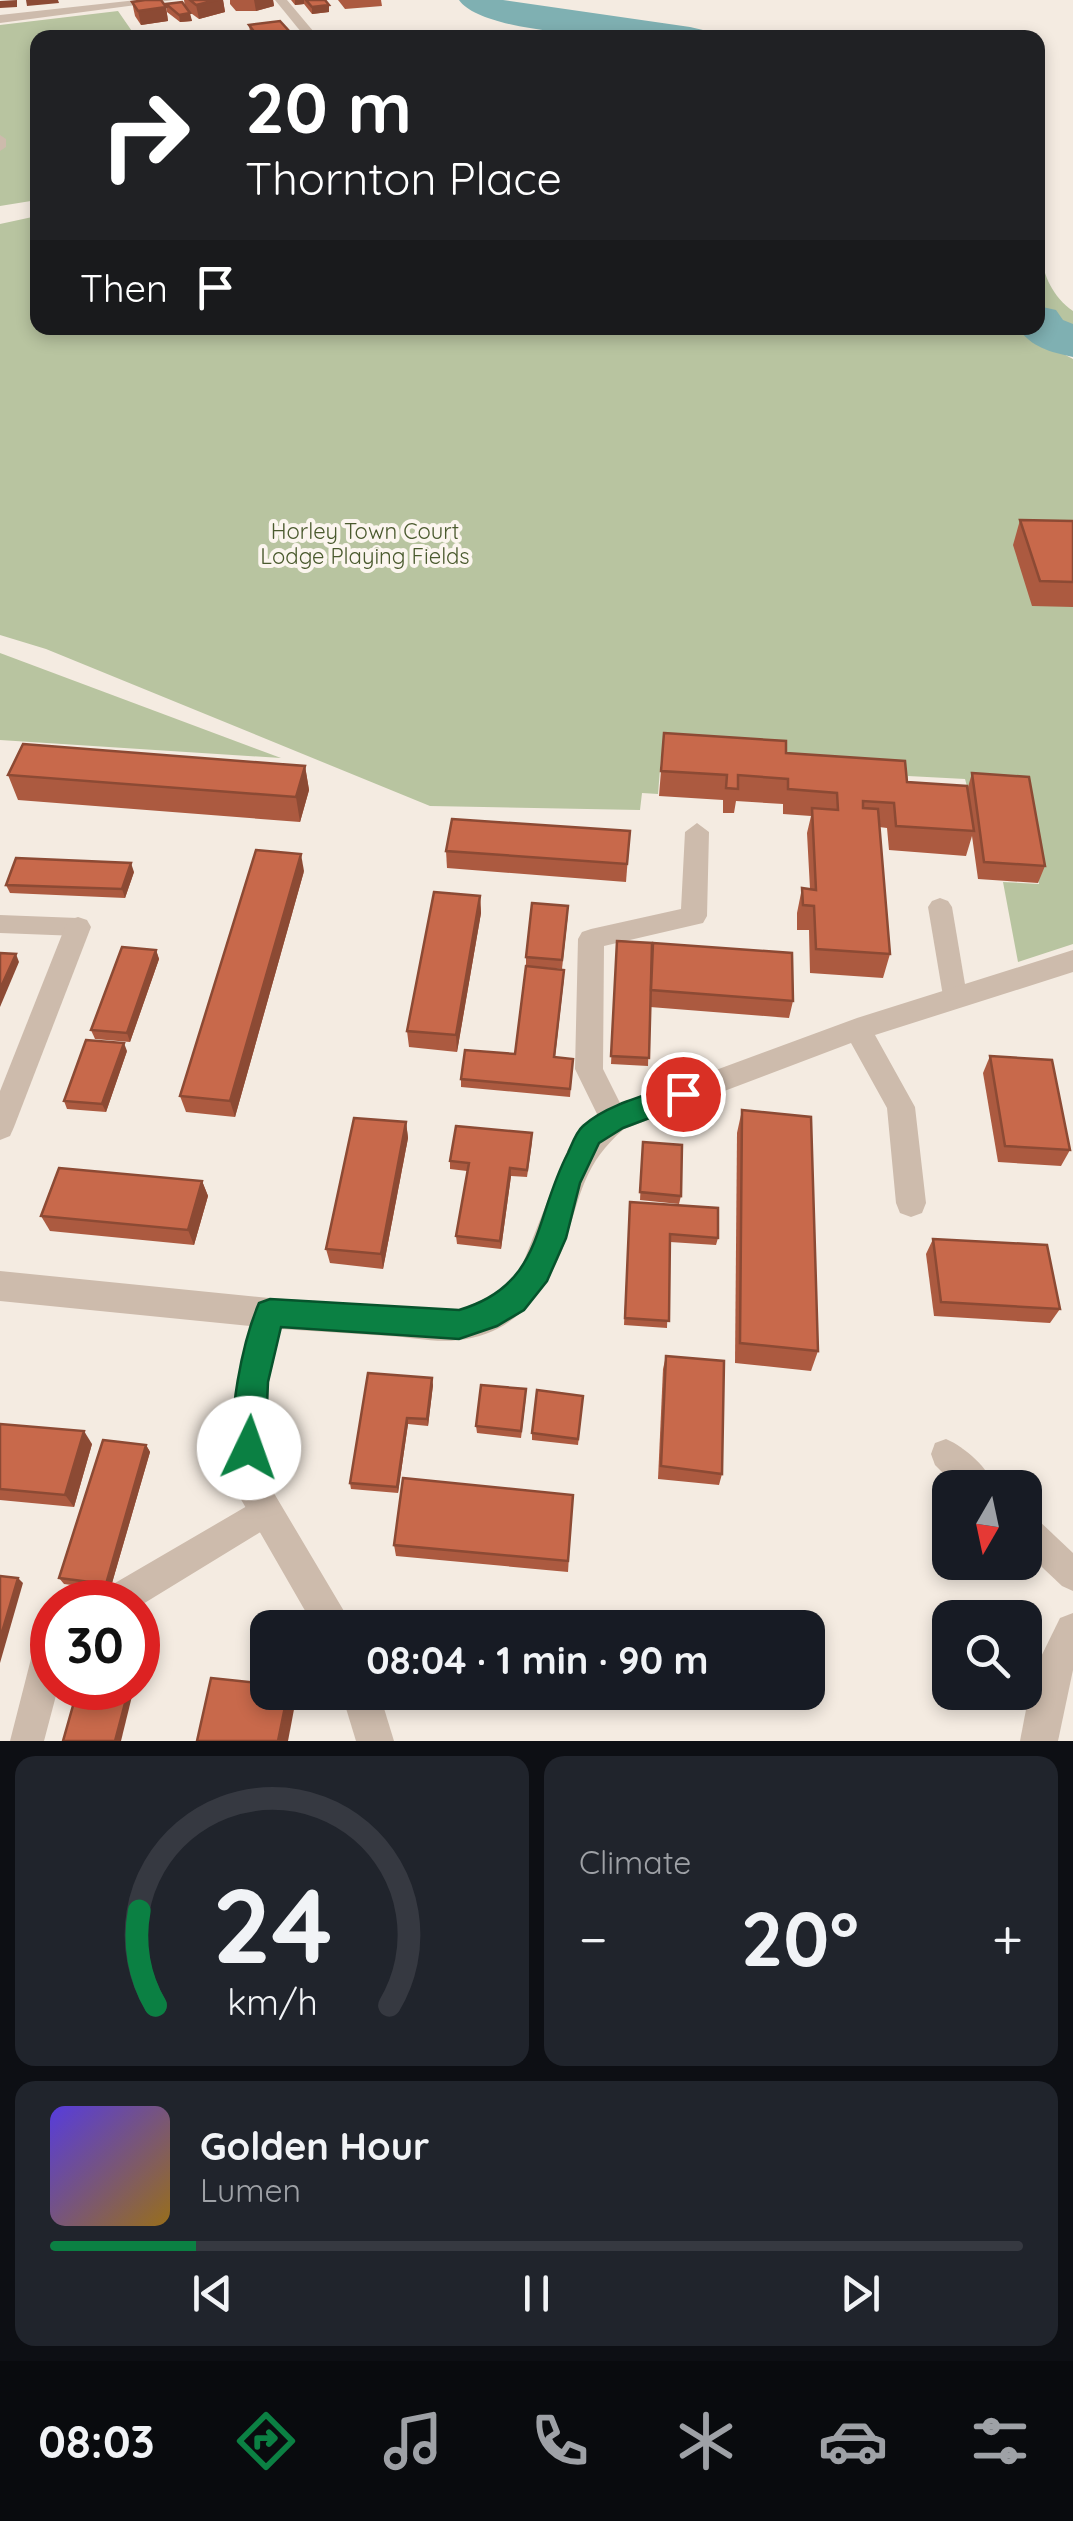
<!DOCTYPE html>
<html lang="en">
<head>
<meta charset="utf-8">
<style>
  :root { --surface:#171b24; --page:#20242c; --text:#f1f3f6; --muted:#9ea1a6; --line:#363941; --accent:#0b8043 }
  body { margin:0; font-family:Quicksand,sans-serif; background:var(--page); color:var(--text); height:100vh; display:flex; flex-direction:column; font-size:38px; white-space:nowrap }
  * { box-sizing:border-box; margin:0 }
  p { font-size:32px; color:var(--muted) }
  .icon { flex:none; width:55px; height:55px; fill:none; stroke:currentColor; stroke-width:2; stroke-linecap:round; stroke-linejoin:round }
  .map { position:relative; height:1741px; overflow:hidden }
  .details { display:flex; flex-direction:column; gap:15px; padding:15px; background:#0d0f14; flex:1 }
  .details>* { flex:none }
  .top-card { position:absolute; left:30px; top:30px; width:1015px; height:305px; border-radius:20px; box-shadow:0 5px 15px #0003; background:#202124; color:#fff; overflow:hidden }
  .needle { width:65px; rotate:189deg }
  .controls { position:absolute; left:932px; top:1470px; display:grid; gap:20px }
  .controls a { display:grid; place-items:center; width:110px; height:110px; border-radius:20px; background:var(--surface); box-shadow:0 5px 15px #0003; font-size:50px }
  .speed { position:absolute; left:30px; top:1580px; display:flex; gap:20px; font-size:50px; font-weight:700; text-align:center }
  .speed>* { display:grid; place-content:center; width:130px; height:130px; border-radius:50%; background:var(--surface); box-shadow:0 5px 15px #0003; line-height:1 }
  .speed .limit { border:15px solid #d22; background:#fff; color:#111 }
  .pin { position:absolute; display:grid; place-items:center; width:85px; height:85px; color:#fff; margin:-42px; border:5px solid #fff; border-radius:50%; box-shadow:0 2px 10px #0007 }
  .me { position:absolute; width:110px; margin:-55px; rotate:3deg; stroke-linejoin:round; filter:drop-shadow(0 0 8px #0008) }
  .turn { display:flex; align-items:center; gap:35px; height:210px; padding:0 50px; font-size:45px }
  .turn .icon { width:130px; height:130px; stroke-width:2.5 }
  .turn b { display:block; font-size:70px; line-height:85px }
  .then { display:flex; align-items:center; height:95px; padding:0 50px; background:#0003; gap:20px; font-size:38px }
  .big { font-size:75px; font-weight:700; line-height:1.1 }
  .details .widget { flex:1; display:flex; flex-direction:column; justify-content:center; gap:15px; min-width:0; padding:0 35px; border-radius:20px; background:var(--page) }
  .details .dial { align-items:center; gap:0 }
  .dial svg { height:260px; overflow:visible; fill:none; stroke:var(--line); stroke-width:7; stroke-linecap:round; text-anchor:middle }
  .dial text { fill:var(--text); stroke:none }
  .song { display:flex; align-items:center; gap:30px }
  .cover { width:120px; height:120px; border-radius:15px; background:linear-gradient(135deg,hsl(250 70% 55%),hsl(40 70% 35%)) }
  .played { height:10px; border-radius:5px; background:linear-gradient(90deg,var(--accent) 15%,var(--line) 15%) }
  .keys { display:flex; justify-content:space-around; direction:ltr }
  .heat { display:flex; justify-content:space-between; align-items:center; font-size:55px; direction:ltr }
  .details .tiles { flex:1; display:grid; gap:15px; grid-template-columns:1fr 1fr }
  .widget:last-child { grid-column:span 2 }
  .trip { position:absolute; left:250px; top:1610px; width:575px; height:100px; border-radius:20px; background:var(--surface); box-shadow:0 5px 15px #0003; font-weight:700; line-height:100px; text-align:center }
  .tab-bar { display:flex; height:160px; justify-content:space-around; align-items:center; background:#090b0e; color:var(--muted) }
  .tab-bar .icon { width:70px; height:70px }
  .tab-bar .current { color:var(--accent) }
  .tab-bar b { font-size:45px; color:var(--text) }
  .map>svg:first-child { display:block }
  .green { fill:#b8c4a0 }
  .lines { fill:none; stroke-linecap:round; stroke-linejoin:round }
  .river { fill:#7fb0b2; fill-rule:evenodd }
  .service { fill:#cdbbac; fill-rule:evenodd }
  .minor { fill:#cdbbac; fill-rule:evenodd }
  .wall { fill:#ac5a40 }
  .shaded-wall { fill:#8c4a34 }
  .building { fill:#c8694b; stroke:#8c4a34; stroke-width:2.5 }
  .route { fill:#0b8043; stroke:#07532c; stroke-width:2.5 }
  .labels { text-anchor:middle; stroke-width:8; stroke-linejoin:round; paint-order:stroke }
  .far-park-label { font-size:22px; fill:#4a5a2e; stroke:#fbf5ee }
</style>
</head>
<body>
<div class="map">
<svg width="1073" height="1741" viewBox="0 0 1073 1741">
  <rect width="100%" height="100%" fill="#f4ebe1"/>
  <g class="green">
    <polygon points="118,11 136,37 38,38 37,200 0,206 0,25"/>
    <polygon points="37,216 38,328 1014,328 1073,359 1073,944 1018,962 1003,882 1039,884 1023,794 968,790 965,779 908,776 908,786 782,766 661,757 658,794 642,793 640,810 430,806 46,649 0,635 0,224"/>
    <path d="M1038,230C1040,262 1045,291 1073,311V329C1024,311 1037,275 1038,230Z"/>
    <polygon points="0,653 281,758 0,740"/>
  </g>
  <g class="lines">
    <g class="river">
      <path d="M459,0H503L690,27L703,30L708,38C660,38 486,39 459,0Z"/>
      <path d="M1038,306L1056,310L1063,320L1073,324V357C1050,352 1031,347 1018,328H1038Z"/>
    </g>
    <g class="service">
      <polygon points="0,135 6,139 6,147 0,151"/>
      <polygon points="940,898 948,901 952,907 967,996 964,1003 955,1006 946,1003 943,996 928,907 932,901"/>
      <polygon points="0,915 78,918 86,921 90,927 86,933 78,936 0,933"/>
      <path d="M946,1439C965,1447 988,1468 996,1488H958L935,1465L931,1454L935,1443Z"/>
      <polygon points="266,1495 277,1500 282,1511 277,1522 138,1607 138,1602 99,1602 103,1590"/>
      <polygon points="1025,1513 1036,1518 1073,1553 1073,1591 1062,1586 1025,1551"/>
      <polygon points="52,1626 52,1688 58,1688 44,1741 10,1741 35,1643 40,1631"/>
    </g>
    <g class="minor">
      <polygon points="137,0 174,0 0,23 0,15"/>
      <polygon points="275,0 287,0 319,38 306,38"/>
      <path d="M697,823L709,832L707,916L703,923L604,946L603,1069L621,1105L857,1018L1073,950V972L875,1035L915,1107L926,1203L922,1213L911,1217L900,1213L896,1203L887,1108L851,1043L624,1129C584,1163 581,1194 565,1242C548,1291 514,1335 458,1340C436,1343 411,1337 389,1336C353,1334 317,1331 281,1329L269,1381L265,1478L354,1628H315L231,1482L237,1381L250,1326L0,1301V1271L269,1298L459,1310L498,1293L521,1268L568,1149L598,1116L575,1069L578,939L582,932L591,929L681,909L685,832Z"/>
      <polygon points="78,917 87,920 91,927 14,1127 10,1136 0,1140 0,1091 65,927 69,920"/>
      <polygon points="1073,1613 1073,1670 1058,1741 1020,1741 1033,1673 1060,1618"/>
      <polygon points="341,1692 379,1692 394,1741 356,1741"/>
    </g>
  </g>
  <g class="wall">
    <polygon points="184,0 223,0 225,12 199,19 188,11 192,21 180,22 167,12 166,4 185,7"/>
    <polygon points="230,0 273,0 274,6 256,11 236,11 230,4"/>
    <polygon points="291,0 325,0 329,12 312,14 304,4 295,5"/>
    <polygon points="338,0 381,0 382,6 345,9"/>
    <polygon points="132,2 166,7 168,21 141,25 135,16"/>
    <polygon points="249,25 289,38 251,38"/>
    <polygon points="1020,520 1073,521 1073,607 1032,606 1013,545"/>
    <polygon points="664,733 786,753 907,782 968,787 972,773 1045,866 1038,883 978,879 972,836 966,856 889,850 887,828 879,827 890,954 883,978 810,973 809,930 797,930 797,913 802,888 810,889 807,833 811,816 783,814 783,804 736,801 734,813 723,813 723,800 659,796"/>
    <polygon points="305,766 309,790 300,822 18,800 8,775"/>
    <polygon points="630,831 626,882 447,868 446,851"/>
    <polygon points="304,871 235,1117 186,1112 180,1096"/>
    <polygon points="134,872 125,898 10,893 6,885"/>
    <polygon points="480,896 481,913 457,1052 409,1047 407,1031"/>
    <polygon points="568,914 562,969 526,966 526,957"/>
    <polygon points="617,941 793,1001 789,1018 650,1007 648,1066 611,1064"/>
    <polygon points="156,950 159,959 130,1042 95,1039 91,1030"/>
    <polygon points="564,978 555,1057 573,1059 570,1097 461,1087 461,1079 515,1054"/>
    <polygon points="127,1051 106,1112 67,1109 64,1101"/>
    <polygon points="990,1056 1070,1150 1061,1166 998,1162 983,1073"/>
    <polygon points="742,1110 818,1351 811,1371 735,1363 737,1133"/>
    <polygon points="406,1122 408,1138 383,1269 330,1263 326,1249"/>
    <polygon points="532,1142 527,1177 511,1176 501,1249 457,1244 456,1236 467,1171 450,1169 450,1161"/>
    <polygon points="643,1142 681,1196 679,1204 640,1200"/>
    <polygon points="202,1181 208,1196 194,1245 50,1231 41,1216"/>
    <polygon points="630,1202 718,1238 716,1245 670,1242 667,1328 624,1325"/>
    <polygon points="933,1239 1060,1309 1050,1323 934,1316 926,1254"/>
    <polygon points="666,1356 722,1474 719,1485 658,1479 663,1369"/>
    <polygon points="433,1385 428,1426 408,1424 398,1493 351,1489 350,1483"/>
    <polygon points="526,1396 521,1438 477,1433 476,1426"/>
    <polygon points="583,1396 578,1445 532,1440 532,1433"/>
    <polygon points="0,1424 92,1444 74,1507 0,1500"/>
    <polygon points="146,1445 150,1452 110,1590 64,1584 59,1578"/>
    <polygon points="573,1495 568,1572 396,1556 394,1545"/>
  </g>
  <g class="shaded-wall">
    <polygon points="17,0 17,7 0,8 0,1"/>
    <polygon points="26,0 58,0 59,3 27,6"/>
    <polygon points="217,0 223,0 225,12 199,19 196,5"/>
    <polygon points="254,0 273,0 274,6 256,11"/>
    <polygon points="295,0 304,0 304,4 295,5"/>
    <polygon points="329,5 329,12 312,14 312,7"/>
    <polygon points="166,7 168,21 141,25 138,11"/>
    <polygon points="190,13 192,21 180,22 179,15"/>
    <polygon points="289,31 289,38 278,38 277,33"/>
    <polygon points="305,766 309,790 300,822 296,797"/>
    <polygon points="301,854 304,871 235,1117 230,1101"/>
    <polygon points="131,863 134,872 125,898 122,889"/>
    <polygon points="480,896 481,913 457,1052 456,1035"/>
    <polygon points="156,950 159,959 130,1042 127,1033"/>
    <polygon points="16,954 19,962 0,1007 0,989"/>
    <polygon points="124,1043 127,1051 106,1112 102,1104"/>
    <polygon points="406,1122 408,1138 383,1269 381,1254"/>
    <polygon points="510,1168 511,1176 501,1249 500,1241"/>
    <polygon points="202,1181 208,1196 194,1245 188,1230"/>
    <polygon points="432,1378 433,1385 428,1426 427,1419"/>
    <polygon points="407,1418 408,1424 398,1493 397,1487"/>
    <polygon points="84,1431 92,1444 74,1507 65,1495"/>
    <polygon points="146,1445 150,1452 110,1590 106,1584"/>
    <polygon points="18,1578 23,1583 0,1663 0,1639"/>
    <polygon points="129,1688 134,1688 121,1741 115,1741"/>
    <polygon points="288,1692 293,1692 296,1699 288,1741 278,1741"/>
  </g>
  <g class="building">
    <polygon points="145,0 161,0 166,7 138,11 132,2"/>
    <polygon points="190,0 217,0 196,5"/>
    <polygon points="306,0 325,0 329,5 312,7"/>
    <polygon points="182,2 190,13 179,15 166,4"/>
    <polygon points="280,21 289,31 277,33 281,38 259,38 249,25"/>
    <polygon points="1020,520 1073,521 1073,582 1040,581"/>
    <polygon points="664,733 786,741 786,753 905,761 907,782 967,786 974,831 896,826 894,803 863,801 863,808 878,809 890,954 816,949 814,906 803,905 802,888 816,890 812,808 838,810 837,793 788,789 788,779 738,775 738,789 726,788 727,775 661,771"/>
    <polygon points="23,744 305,766 296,797 8,775"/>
    <polygon points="972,773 1029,777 1045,866 984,862"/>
    <polygon points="452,819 630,831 627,864 446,851"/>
    <polygon points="256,850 301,854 230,1101 180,1096"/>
    <polygon points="16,858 131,863 122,889 6,885"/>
    <polygon points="434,892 480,896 456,1035 407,1031"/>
    <polygon points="532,903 568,906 562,960 526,957"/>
    <polygon points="617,941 652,943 649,1058 611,1056"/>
    <polygon points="653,943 792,953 793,1001 651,990"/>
    <polygon points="122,947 156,950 127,1033 91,1030"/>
    <polygon points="0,953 16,954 0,989"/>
    <polygon points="526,966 564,970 554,1057 573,1059 570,1089 461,1079 465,1050 515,1054"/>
    <polygon points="86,1040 124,1043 102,1104 64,1101"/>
    <polygon points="990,1056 1052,1060 1070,1150 1005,1146"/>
    <polygon points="742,1110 811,1117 818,1351 740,1343"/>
    <polygon points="354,1118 406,1122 381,1254 326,1249"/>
    <polygon points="456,1126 532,1133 527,1170 510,1168 500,1241 456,1236 469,1163 450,1161"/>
    <polygon points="643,1142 682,1145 681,1196 640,1192"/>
    <polygon points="59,1168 202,1181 188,1230 41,1216"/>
    <polygon points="630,1202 718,1208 718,1238 670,1234 669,1321 625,1318"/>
    <polygon points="933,1239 1047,1245 1060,1309 941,1302"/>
    <polygon points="666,1356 724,1361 722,1474 661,1466"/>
    <polygon points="368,1373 432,1378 427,1419 407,1418 397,1487 350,1483"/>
    <polygon points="481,1385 526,1389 521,1431 476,1426"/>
    <polygon points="537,1390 583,1396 578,1439 532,1433"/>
    <polygon points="0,1424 84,1431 65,1495 0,1489"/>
    <polygon points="103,1440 146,1445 106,1584 59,1578"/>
    <polygon points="403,1478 573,1495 568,1561 394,1545"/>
    <polygon points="0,1576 18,1578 0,1639"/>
    <polygon points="211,1678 268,1684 268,1692 288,1692 278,1741 197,1741"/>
    <polygon points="78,1688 129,1688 115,1741 63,1741"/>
  </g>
  <path class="route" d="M683,1083L692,1086L696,1094L692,1102L623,1128L599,1143L580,1183L566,1238L547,1281L524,1310L497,1326L459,1339L281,1327L268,1382L265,1448L260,1459L249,1464L238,1459C224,1424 244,1338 259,1303L270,1299L459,1310C544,1285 533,1219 568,1153C572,1144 576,1132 583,1126C608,1103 652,1094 683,1083Z"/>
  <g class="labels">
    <g class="far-park-label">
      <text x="365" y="539">Horley Town Court<tspan x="365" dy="25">Lodge Playing Fields</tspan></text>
    </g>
  </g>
</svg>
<div class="controls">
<a><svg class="needle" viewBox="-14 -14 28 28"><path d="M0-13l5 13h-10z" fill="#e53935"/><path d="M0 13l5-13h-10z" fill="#9ea1a6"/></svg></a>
<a><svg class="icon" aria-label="search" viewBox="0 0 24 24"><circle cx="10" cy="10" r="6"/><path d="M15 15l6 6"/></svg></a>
</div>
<div class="speed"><div class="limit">30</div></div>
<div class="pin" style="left:683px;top:1094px;background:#d93025"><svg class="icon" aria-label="arrive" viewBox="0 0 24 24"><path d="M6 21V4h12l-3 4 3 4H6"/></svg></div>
<svg class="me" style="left:249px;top:1448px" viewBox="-20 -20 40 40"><circle r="19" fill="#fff"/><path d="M0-13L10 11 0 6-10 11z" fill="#0b8043"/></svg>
<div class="trip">08:04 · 1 min · 90 m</div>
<div class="top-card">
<div class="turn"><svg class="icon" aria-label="right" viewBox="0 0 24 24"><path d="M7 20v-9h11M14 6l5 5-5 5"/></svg><div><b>20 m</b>Thornton Place</div></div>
<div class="then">Then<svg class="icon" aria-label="arrive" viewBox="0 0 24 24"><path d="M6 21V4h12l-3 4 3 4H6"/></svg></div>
</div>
</div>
<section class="details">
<div class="tiles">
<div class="widget dial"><svg viewBox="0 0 100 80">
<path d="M14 69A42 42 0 1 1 86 69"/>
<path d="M14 69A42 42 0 0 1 9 40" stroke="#0b8043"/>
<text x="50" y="56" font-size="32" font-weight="700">24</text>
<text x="50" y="72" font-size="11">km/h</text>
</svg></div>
<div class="widget"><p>Climate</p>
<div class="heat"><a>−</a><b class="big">20°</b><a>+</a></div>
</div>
<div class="widget">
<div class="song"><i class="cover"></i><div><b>Golden Hour</b><p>Lumen</p></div></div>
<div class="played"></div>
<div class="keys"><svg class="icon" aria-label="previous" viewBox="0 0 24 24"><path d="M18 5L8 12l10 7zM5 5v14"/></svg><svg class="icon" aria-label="pause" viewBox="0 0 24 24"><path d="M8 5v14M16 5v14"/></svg><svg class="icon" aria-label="next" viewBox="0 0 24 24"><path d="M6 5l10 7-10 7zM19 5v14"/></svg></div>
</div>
</div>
</section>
<nav class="tab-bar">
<b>08:03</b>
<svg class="icon current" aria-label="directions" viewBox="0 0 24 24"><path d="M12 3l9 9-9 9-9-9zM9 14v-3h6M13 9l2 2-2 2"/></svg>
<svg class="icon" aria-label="music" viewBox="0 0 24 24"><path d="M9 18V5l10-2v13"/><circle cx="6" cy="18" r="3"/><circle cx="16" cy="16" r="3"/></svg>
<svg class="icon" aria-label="phone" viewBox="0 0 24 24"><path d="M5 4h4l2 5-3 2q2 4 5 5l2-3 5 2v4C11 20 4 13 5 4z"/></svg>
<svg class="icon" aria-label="climate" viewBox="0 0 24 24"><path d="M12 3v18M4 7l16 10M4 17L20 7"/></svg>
<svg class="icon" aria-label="car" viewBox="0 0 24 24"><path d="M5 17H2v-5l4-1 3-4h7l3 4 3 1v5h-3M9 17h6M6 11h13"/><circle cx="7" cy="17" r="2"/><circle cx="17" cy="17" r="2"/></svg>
<svg class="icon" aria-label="filters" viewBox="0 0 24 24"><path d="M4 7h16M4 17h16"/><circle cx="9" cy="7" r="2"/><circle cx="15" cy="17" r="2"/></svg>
</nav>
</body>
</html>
